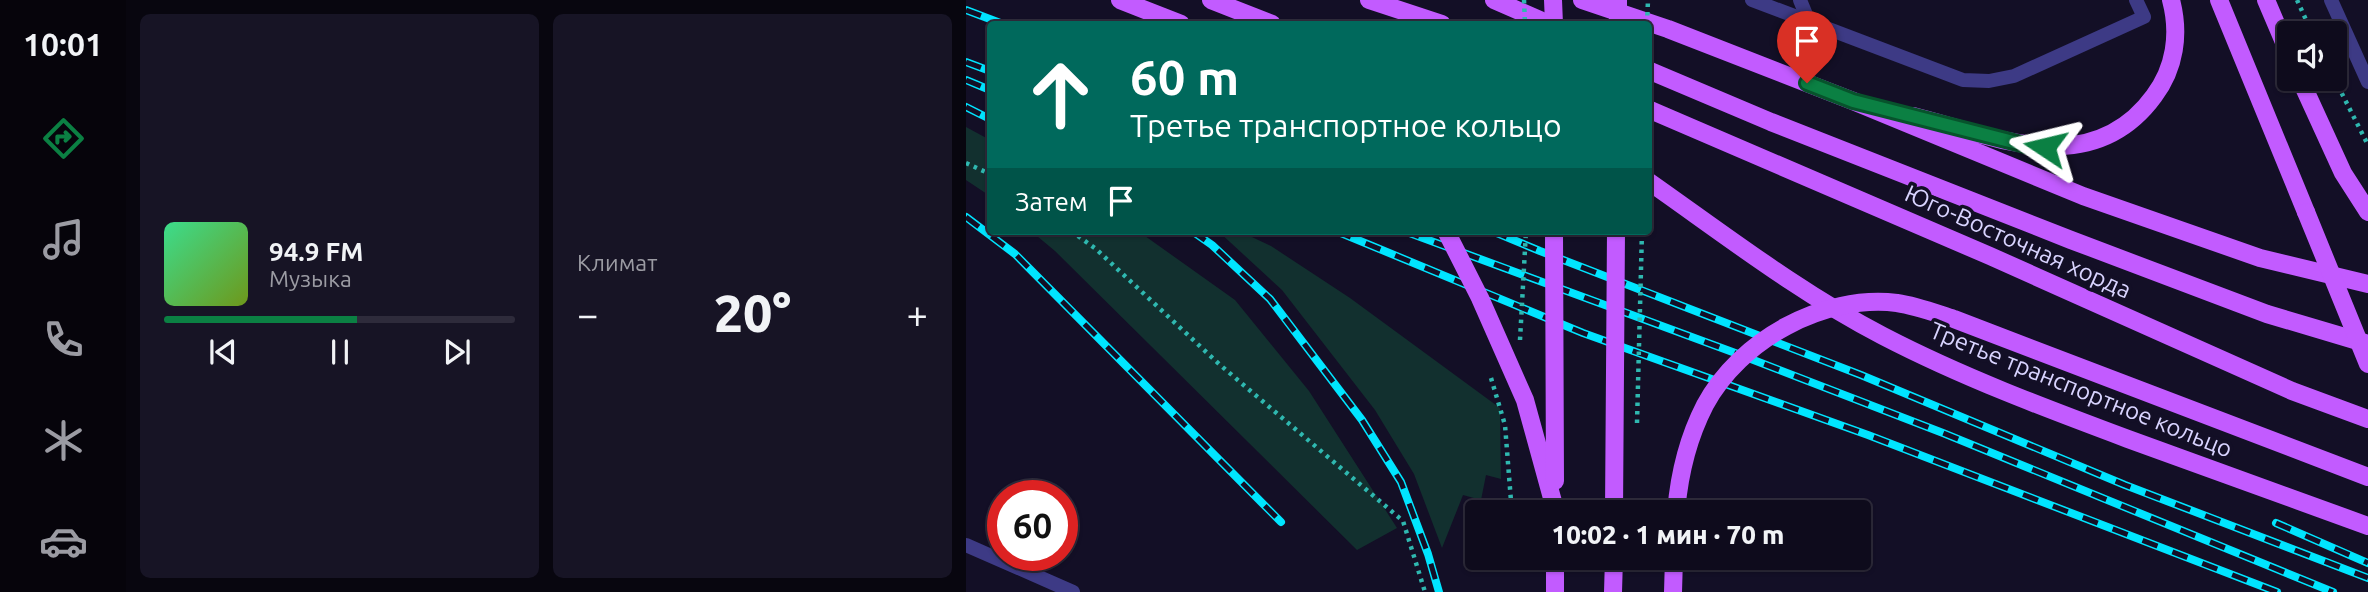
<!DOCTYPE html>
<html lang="ru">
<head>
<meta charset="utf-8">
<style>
  :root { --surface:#0e0b1c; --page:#171425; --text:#f1f3f6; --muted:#9b9ba3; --line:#2e2b3b; --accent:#0b8043 }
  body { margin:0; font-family:Ubuntu,sans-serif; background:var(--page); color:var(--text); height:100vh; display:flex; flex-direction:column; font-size:26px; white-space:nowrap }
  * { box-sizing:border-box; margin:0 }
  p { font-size:23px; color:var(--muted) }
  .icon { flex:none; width:38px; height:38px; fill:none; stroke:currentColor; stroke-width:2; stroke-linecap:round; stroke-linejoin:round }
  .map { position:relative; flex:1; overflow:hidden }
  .details { display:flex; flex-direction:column; gap:14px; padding:14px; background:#08060f; width:840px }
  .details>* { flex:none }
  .guide { position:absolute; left:21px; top:21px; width:665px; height:214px; border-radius:7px; box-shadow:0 2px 5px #0004,0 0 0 2px var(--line); background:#00695c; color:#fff; overflow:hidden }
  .fabs { position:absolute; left:1311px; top:21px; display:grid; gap:14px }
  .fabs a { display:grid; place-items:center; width:70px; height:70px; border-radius:7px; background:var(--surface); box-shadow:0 2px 5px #0004,0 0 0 2px var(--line); font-size:35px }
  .speed { position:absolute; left:21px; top:480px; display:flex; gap:14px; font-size:35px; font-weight:700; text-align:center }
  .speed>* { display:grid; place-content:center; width:91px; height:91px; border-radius:50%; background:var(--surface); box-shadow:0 2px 5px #0004,0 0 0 2px var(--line); line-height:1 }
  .speed .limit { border:10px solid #d22; background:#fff; color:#111 }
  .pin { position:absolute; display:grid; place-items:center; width:60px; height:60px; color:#fff; margin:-72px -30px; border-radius:50% 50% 50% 0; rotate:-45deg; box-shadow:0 0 7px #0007 }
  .pin .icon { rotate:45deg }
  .me { position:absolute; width:77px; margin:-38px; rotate:280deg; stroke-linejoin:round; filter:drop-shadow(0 0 5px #0008) }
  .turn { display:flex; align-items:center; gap:24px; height:147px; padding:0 28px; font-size:32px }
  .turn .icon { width:91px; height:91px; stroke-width:2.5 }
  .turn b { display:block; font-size:49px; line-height:60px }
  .then { display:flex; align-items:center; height:66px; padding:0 28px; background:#0003; gap:14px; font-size:26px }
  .big { font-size:52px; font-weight:800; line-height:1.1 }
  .details .card { flex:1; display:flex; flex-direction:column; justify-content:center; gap:10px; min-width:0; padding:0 24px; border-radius:10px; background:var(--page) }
  .song { display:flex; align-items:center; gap:21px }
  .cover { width:84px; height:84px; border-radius:10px; background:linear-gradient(135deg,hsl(150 70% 55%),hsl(80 70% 35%)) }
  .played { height:7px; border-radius:4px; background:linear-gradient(90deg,var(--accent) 55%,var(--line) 55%) }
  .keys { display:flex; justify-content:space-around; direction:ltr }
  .heat { display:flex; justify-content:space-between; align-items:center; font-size:38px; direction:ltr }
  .details .tiles { flex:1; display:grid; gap:14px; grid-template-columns:repeat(2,1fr) }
  .trip { position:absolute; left:499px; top:500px; width:406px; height:70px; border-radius:7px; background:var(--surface); box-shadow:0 2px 5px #0004,0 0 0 2px var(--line); font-weight:800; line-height:70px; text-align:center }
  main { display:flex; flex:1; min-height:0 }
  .tab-bar { display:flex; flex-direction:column; width:126px; justify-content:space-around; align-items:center; background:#06040b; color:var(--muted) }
  .tab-bar .icon { width:49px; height:49px }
  .tab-bar .current { color:var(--accent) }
  .tab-bar b { font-size:32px; color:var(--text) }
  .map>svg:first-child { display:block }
  .green { fill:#12302f }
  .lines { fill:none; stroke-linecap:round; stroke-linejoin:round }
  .path { stroke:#2fb8b0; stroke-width:4.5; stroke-dasharray:3.5 5; stroke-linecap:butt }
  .lane { stroke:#3d3a85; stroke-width:14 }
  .primary { stroke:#c25bff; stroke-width:18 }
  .rail-casing { stroke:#00e5ff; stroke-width:8 }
  .rail { stroke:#130f26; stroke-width:5; stroke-dasharray:16; stroke-linecap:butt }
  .path-bridge { stroke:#2fb8b0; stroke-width:4.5; stroke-dasharray:3.5 5; stroke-linecap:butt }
  .primary-bridge { stroke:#c25bff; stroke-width:18 }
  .route-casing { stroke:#07532c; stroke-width:18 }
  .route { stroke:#0b8043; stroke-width:12 }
  .labels { text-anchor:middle; stroke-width:7; stroke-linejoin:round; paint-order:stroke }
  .street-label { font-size:24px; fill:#d9d4ff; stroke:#130f26 }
</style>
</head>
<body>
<main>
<nav class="tab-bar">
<b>10:01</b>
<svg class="icon current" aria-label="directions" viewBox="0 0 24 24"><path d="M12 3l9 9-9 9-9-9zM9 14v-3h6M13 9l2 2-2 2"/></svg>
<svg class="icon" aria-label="music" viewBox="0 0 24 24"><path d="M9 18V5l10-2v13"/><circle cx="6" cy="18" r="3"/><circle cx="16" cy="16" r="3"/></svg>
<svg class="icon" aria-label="phone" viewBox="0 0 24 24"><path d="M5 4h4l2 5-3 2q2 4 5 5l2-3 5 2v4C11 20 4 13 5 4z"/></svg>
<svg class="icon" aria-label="climate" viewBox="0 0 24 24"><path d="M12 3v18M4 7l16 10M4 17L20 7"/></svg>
<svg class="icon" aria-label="car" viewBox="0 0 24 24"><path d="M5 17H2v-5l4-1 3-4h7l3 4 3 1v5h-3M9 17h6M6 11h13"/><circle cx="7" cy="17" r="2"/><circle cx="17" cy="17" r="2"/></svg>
</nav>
<section class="details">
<div class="tiles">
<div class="card">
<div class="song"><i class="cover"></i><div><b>94.9 FM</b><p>Музыка</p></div></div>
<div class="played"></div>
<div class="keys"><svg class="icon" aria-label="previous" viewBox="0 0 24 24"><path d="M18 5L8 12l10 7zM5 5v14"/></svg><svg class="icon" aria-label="pause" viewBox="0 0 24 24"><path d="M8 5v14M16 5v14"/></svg><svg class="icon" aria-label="next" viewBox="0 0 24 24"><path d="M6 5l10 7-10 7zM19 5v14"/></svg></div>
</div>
<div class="card"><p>Климат</p>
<div class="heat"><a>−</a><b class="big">20°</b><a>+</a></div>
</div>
</div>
</section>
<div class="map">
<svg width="1402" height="592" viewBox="0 0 1402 592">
  <rect width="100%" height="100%" fill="#130f26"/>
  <g class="green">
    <polygon points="0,127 24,140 24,196 0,180"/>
    <polygon points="65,231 172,231 269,300 343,391 431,528 391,550 89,251"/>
    <polygon points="252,231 273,231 305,246 384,298 534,408 535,479 520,475 515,500 497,495 476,548 448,474 409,410 316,290"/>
  </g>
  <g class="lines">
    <g class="path">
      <polyline points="1331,0 1346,33"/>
      <polyline points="1368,78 1402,145"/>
      <polyline points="0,163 24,174"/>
      <polyline points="105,231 130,249 253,364 437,521 459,592"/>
      <polyline points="525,378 539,425 545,501"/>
    </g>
    <g class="lane">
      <polyline points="786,0 997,80 1023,81 1048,76 1178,17 1170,0"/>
      <polyline points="834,0 843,22"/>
      <polyline points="1365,0 1402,82"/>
      <polyline points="0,545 107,592"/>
    </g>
    <g class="primary">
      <polyline points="154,0 215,24"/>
      <polyline points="245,0 306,24"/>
      <polyline points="403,0 476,24"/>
      <polyline points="528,0 583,24"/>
      <polyline points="587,0 588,24"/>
      <polyline points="616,0 702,29 887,101 1117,196 1294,258 1402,284"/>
      <polyline points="1253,0 1340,212"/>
      <polyline points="1300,0 1323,54"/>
      <polyline points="682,70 805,122 1105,240 1301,314 1402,344"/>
      <polyline points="682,109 1024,256 1326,391 1402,419"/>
      <path d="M947,116C1029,137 1126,181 1188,96C1209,68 1214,34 1205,0"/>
      <path d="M682,181C759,235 834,293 917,336C996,377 1079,408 1162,439C1242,468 1322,497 1402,526"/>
      <polyline points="589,558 589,592"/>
      <polyline points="647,592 648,558"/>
      <polyline points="707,592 708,558"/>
    </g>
    <defs>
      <g id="rail">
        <polyline points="0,10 37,24"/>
        <polyline points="0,62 24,71"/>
        <polyline points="0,80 24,90"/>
        <polyline points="0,107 24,119"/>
        <polyline points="0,217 49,254 315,522"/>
        <polyline points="226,231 246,245 304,299 396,420 435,482 462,554 473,592"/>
        <polyline points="370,231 617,333 902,435 1311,592"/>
        <polyline points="438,231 772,354 977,433 1367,592"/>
        <polyline points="526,231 574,251 895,375 1159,485 1402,578"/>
        <polyline points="1310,523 1402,563"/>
      </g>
    </defs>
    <use href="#rail" class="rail-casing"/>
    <use href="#rail" class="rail"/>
    <g class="path-bridge">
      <polyline points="558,0 559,24"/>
      <polyline points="681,24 682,0"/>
      <polyline points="554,340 560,231"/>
      <polyline points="671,423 676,231"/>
    </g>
    <g class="primary-bridge">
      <polyline points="652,24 652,0"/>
      <polyline points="1334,79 1377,173 1402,212"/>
      <polyline points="1340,212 1402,364"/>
      <polyline points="480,231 514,298 559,400 589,509"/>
      <polyline points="588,231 589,481"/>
      <polyline points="648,513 650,231"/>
      <path d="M710,513C713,474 721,440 739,405C774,340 857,294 931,303C951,306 969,313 988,319L1402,477"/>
    </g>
  </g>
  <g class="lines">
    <defs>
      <polyline id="route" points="841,83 887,101 1063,146 1079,147"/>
    </defs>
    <use href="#route" class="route-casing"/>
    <use href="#route" class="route"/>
  </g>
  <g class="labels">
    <g class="street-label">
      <text transform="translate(1052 242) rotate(24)" y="8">Юго-Восточная хорда</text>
      <text transform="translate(1115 390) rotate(22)" y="8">Третье транспортное кольцо</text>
    </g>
  </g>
</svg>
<div class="fabs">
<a><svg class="icon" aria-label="sound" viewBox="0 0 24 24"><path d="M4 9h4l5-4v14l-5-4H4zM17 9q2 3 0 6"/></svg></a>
</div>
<div class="speed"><div class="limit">60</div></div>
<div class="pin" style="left:841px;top:83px;background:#d93025"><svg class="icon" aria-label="arrive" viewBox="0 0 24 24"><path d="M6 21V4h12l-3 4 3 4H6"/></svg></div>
<svg class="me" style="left:1079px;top:147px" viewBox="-20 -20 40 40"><path d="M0-17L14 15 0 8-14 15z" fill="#0b8043" stroke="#fff" stroke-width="4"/></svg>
<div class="trip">10:02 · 1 мин · 70 m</div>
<div class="guide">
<div class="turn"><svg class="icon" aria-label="ahead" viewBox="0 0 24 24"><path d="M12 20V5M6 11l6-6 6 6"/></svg><div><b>60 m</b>Третье транспортное кольцо</div></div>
<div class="then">Затем<svg class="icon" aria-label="arrive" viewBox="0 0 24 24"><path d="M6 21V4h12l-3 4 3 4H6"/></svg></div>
</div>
</div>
</main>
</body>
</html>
